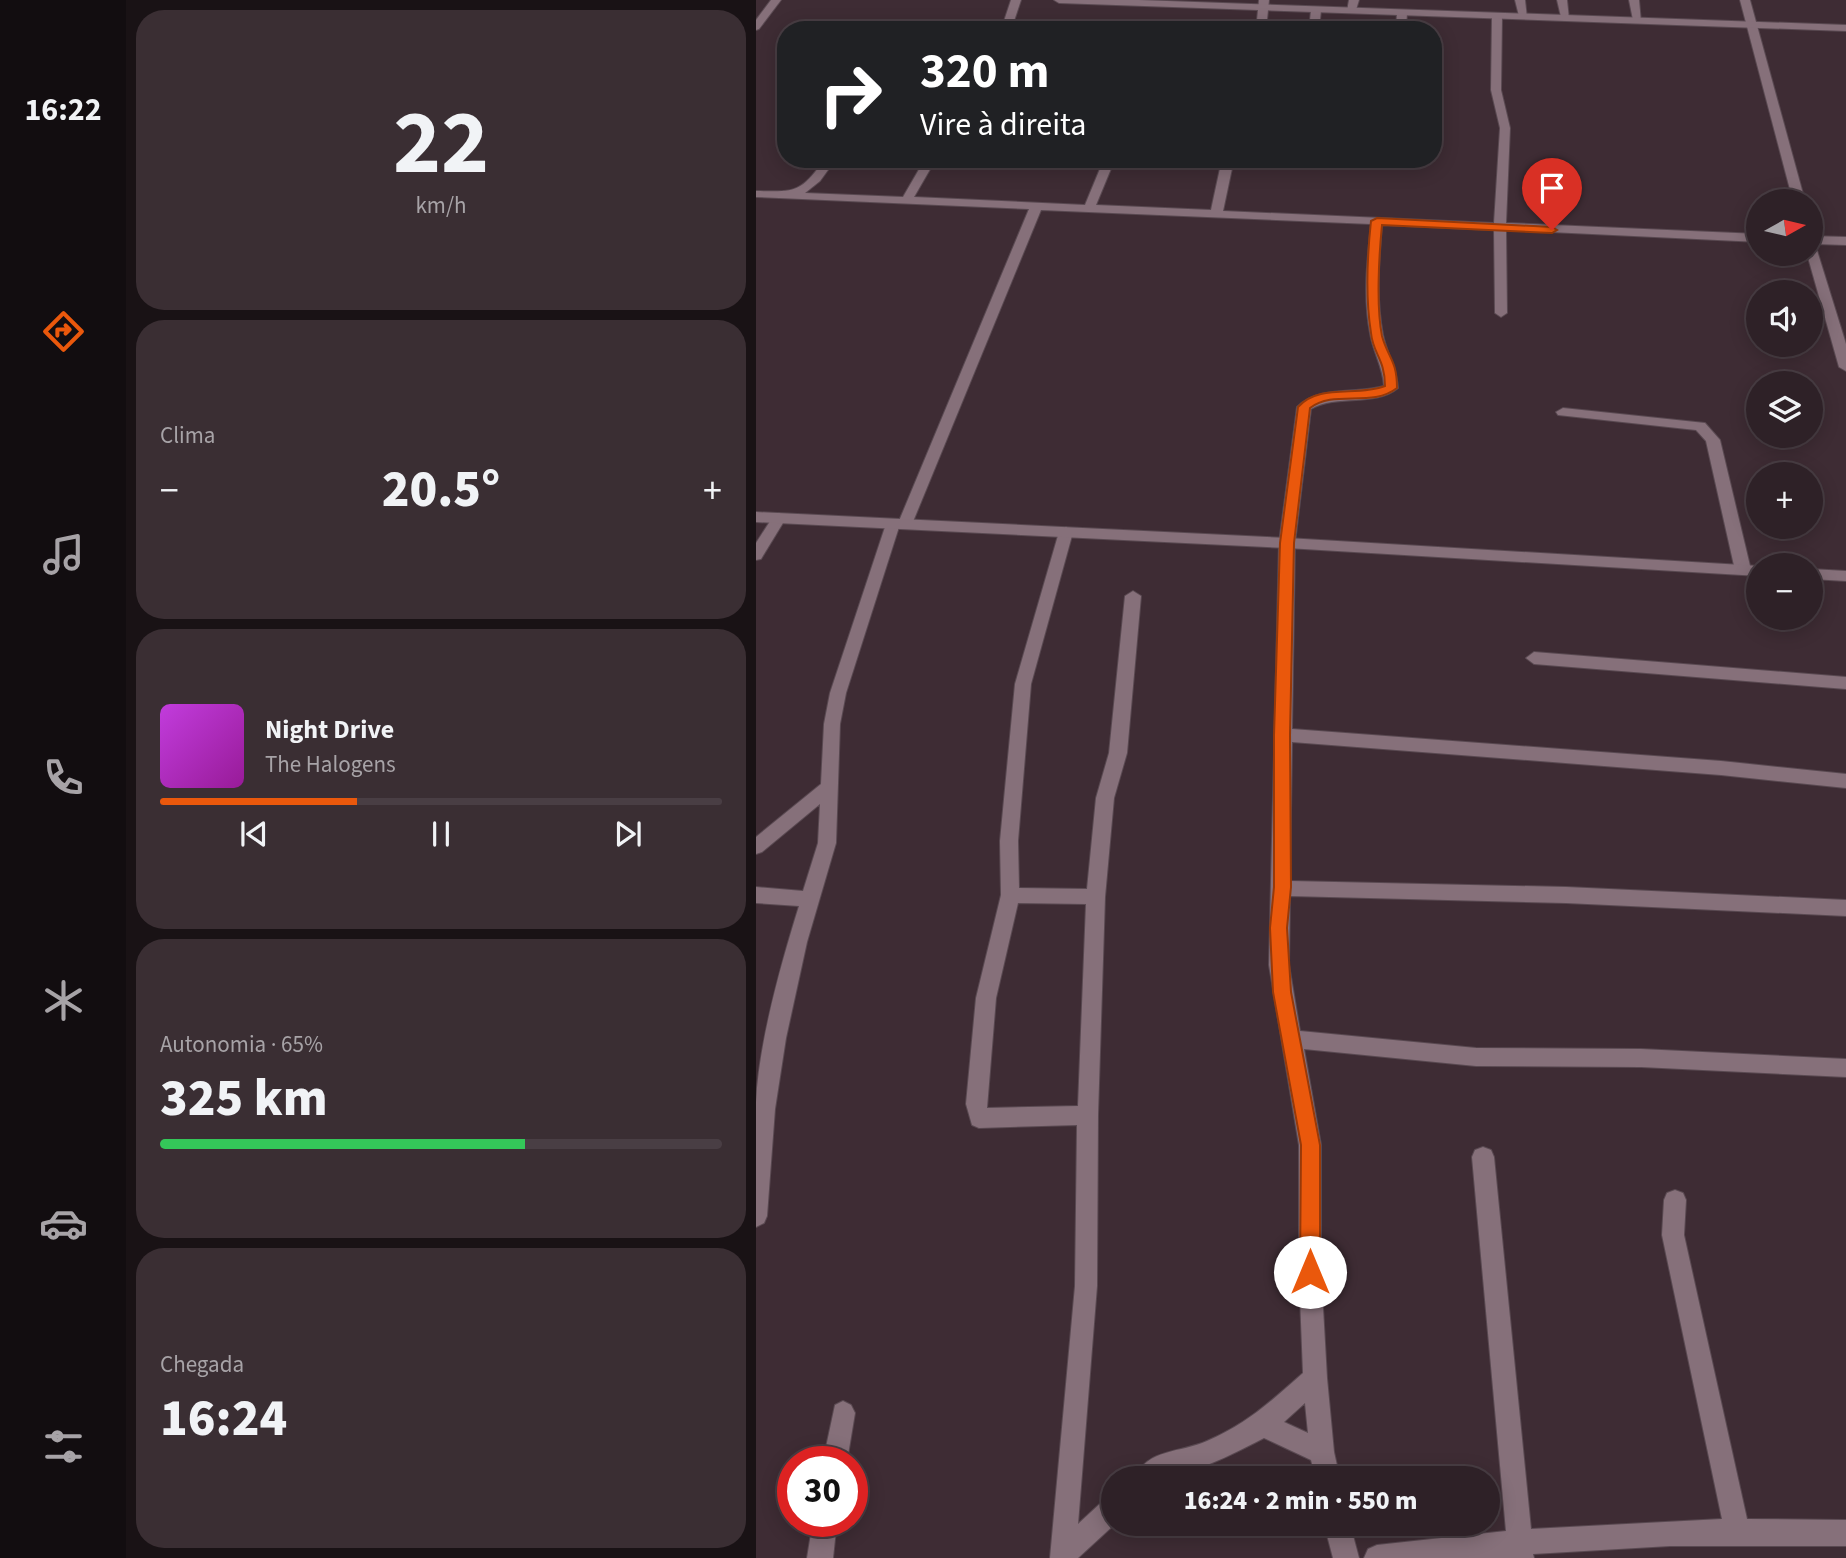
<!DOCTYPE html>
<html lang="pt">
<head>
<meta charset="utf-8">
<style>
  :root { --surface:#2e2127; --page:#3a2e33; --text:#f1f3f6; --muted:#a7a3a7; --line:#493e44; --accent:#ea580c }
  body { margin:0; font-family:"Source Sans 3",sans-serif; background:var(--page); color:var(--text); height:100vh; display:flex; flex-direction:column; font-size:26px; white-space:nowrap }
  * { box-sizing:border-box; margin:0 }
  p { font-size:23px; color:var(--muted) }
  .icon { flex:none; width:38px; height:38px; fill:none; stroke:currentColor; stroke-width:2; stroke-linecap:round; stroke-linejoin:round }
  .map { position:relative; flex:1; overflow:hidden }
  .side { display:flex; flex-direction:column; gap:10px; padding:10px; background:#191215; width:630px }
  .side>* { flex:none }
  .banner { position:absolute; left:21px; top:21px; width:665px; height:147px; border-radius:28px; box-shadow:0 4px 18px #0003,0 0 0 2px var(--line); background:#202124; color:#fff; overflow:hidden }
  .needle { width:46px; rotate:82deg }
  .tools { position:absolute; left:990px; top:189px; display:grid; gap:14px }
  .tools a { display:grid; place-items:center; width:77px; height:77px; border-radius:50%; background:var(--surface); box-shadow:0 4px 18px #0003,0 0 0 2px var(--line); font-size:35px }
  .speed { position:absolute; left:21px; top:1446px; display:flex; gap:14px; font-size:35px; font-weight:700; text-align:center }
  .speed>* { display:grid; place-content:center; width:91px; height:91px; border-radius:50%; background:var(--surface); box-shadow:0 4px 18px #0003,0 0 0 2px var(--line); line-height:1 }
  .speed .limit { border:10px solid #d22; background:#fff; color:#111 }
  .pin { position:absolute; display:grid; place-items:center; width:60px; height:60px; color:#fff; margin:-72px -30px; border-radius:50% 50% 50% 0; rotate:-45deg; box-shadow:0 0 7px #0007 }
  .pin .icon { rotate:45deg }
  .me { position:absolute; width:77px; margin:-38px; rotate:0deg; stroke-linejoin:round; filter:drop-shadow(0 0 5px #0008) }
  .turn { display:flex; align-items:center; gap:24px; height:147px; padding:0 28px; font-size:32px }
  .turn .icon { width:91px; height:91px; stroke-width:2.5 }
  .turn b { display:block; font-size:49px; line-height:60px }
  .big { font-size:52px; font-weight:800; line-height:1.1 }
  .side .widget { flex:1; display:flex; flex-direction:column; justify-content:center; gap:10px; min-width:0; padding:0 24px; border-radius:28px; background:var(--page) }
  .side .dial { align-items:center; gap:0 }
  .dial b { font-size:91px; line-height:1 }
  .song { display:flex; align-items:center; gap:21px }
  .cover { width:84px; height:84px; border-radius:10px; background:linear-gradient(135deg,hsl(290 70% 55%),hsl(300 70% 35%)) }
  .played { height:7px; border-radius:4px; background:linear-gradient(90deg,var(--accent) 35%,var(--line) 35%) }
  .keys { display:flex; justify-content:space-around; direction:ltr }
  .heat { display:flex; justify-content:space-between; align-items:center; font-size:38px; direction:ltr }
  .charge { height:10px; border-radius:5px; background:linear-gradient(90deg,#34c759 65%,var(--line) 0) }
  .trip { position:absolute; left:345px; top:1466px; width:399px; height:70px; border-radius:35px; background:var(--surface); box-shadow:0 4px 18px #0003,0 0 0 2px var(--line); font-weight:800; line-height:70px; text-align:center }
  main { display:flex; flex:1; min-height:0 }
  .dock { display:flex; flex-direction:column; width:126px; justify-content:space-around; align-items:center; background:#120d10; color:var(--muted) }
  .dock .icon { width:49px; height:49px }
  .dock .selected { color:var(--accent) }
  .dock b { font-size:32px; color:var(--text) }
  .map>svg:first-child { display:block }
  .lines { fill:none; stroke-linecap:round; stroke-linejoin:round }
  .minor-casing { stroke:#594951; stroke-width:2 }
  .tertiary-casing { stroke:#594951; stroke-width:2 }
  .minor { fill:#86707a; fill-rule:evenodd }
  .tertiary { fill:#86707a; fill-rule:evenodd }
  .route { fill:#ea580c; stroke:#983908; stroke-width:2 }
</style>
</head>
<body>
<main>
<nav class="dock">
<b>16:22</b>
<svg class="icon selected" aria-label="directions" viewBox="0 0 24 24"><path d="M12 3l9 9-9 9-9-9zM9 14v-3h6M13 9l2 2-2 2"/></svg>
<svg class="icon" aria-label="music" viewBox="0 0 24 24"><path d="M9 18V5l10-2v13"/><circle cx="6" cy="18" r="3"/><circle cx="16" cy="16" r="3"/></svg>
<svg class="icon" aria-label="phone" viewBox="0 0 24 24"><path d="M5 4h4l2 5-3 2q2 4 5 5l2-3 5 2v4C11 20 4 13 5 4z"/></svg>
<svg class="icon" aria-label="climate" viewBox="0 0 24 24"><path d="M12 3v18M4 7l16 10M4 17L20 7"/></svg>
<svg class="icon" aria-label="car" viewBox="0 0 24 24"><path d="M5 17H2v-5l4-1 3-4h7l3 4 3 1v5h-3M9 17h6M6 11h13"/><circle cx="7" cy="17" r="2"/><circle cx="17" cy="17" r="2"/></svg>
<svg class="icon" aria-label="filters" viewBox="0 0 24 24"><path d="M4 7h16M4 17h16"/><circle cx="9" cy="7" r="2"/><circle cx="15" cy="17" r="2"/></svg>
</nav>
<section class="side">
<div class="widget dial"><b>22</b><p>km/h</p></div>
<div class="widget"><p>Clima</p>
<div class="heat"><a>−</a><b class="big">20.5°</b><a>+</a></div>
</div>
<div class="widget">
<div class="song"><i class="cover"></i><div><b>Night Drive</b><p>The Halogens</p></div></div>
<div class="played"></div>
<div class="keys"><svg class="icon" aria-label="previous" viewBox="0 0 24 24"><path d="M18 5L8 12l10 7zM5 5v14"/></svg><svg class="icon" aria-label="pause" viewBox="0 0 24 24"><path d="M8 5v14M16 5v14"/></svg><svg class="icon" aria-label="next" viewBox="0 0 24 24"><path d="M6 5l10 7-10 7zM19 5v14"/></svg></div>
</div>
<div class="widget"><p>Autonomia · 65%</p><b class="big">325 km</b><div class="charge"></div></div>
<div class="widget"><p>Chegada</p><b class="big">16:24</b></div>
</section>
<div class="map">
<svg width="1090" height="1558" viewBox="0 0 1090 1558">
  <rect width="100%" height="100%" fill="#3e2c34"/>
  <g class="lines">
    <defs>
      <g id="minor">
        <polygon points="15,0 25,0 3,29 0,30 0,20"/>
        <polygon points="255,0 265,0 255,30 245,30"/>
        <polygon points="503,0 513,0 510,30 500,30"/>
        <polygon points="593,0 603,0 599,13 591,11"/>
        <polygon points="759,0 769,0 771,18 763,16"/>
        <polygon points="801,0 811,0 813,19 805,17"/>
        <polygon points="873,0 883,0 885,22 877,20"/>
        <polygon points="984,0 994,0 1049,201 1037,201"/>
        <polygon points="560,7 565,10 563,30 553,30 555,10"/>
        <polygon points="646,10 651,13 650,30 640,30 641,13"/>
        <path d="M741,13L746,16L745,90L754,128L750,223L1003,234V242L750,230L751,313L745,317L739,313L738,230L626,225C623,262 620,299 627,335C631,354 641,369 642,388C620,407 580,394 555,409L539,543L536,729L965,761L1090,774V788L965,775L536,742L534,881L810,887L1090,900V916L810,903L534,896L533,965L544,1031L720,1048L885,1049L1090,1059V1077L885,1067L720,1066L548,1049L565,1145V1272L571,1378L578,1452L584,1479H560L555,1460L508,1438C464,1461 428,1479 378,1479C391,1448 425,1453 451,1441C492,1423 514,1402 547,1373L543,1272V1145L513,965L523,543L541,407C563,385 601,394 628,386C627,367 617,352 614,333C607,297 611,261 615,224L285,210L156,524L149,529L143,527L90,693L84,724L80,843L51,942L30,1038L19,1109L11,1216L8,1223L0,1227C0,1185 0,1143 0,1102C3,1041 25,964 43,906L0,903V887L47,891L62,843L64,804L6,852L0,854V837L65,784L68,724L74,693L130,524L137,519L143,521L273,209L0,197V191C40,192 44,193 69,159H80L64,181L49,193L147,197L169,159H180L158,197L329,205L348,159H359L340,205L455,210L466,159H478L467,211L738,223L744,128L735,90L736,16ZM549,1403L552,1433L528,1422Z"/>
        <polygon points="1055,236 1090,237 1090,245 1059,244 1090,344 1090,371 1083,367 1051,254 1055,254"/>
        <polygon points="807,408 949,423 964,440 995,570 992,574 982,574 979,570 950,441 940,430 802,415 800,412"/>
        <polygon points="23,513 30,518 5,559 0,560 0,543 18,515"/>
        <path d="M310,527L317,532L275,684L262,841L263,888L331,889L340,798L353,753L369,596L377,591L385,596L371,753L358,798L349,897L342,1115L341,1286L322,1524L348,1500L357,1496L359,1524L322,1558H294L319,1286L321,1125L223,1128L216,1125L210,1104L220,998L245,895L244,841L259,684L303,532ZM262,903L330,904L322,1106L231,1108L240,998Z"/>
        <polygon points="778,652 1090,677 1090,689 778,664 770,658"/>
        <polygon points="727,1147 735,1150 738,1157 775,1529 966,1519 906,1235 908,1200 911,1193 919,1190 927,1193 930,1200 928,1235 991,1519 1090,1520 1090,1546 914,1546 777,1554 778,1558 608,1558 612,1549 621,1545 750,1531 716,1157 719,1150"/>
        <polygon points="87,1401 95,1405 99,1413 91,1461 67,1461 79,1405"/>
        <polygon points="57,1521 81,1521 77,1558 51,1558"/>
        <polygon points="568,1524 594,1524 603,1558 577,1558"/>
      </g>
      <g id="tertiary">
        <polygon points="298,0 383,0 1090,25 1090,31 303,3"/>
        <polygon points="0,512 531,538 1003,566 1003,576 531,548 0,522"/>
        <polygon points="1055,569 1090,571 1090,581 1055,579"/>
      </g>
    </defs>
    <use href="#minor" class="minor-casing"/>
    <use href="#tertiary" class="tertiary-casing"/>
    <use href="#minor" class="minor"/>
    <use href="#tertiary" class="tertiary"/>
  </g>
  <path class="route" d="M621,218L796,227L801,230L796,233L626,225C623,255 620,306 626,336C632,358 641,360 641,388C616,408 578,389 554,408L538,543L534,735L535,887L531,928L535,992L564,1145V1272L561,1279L554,1282L547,1279L544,1272L545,1145L517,992L514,928L518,887V735L524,543L542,407C563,383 601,397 629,386C629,359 617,354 615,333C609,296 611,258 615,221Z"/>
</svg>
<div class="tools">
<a><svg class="needle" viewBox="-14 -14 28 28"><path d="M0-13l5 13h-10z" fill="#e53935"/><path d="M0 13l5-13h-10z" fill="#a7a3a7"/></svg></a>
<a><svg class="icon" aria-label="sound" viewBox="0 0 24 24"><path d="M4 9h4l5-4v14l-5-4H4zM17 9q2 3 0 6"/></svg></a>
<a><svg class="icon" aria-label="layers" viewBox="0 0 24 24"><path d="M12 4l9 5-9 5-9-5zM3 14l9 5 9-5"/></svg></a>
<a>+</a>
<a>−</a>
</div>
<div class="speed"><div class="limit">30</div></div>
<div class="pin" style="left:796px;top:230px;background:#d93025"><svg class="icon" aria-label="arrive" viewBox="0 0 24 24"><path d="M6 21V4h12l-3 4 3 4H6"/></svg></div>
<svg class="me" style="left:554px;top:1272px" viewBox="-20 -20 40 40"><circle r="19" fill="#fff"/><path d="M0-13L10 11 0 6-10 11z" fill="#ea580c"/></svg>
<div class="trip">16:24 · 2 min · 550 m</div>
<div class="banner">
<div class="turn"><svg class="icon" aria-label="right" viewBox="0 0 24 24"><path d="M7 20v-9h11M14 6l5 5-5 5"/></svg><div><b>320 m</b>Vire à direita</div></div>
</div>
</div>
</main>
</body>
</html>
